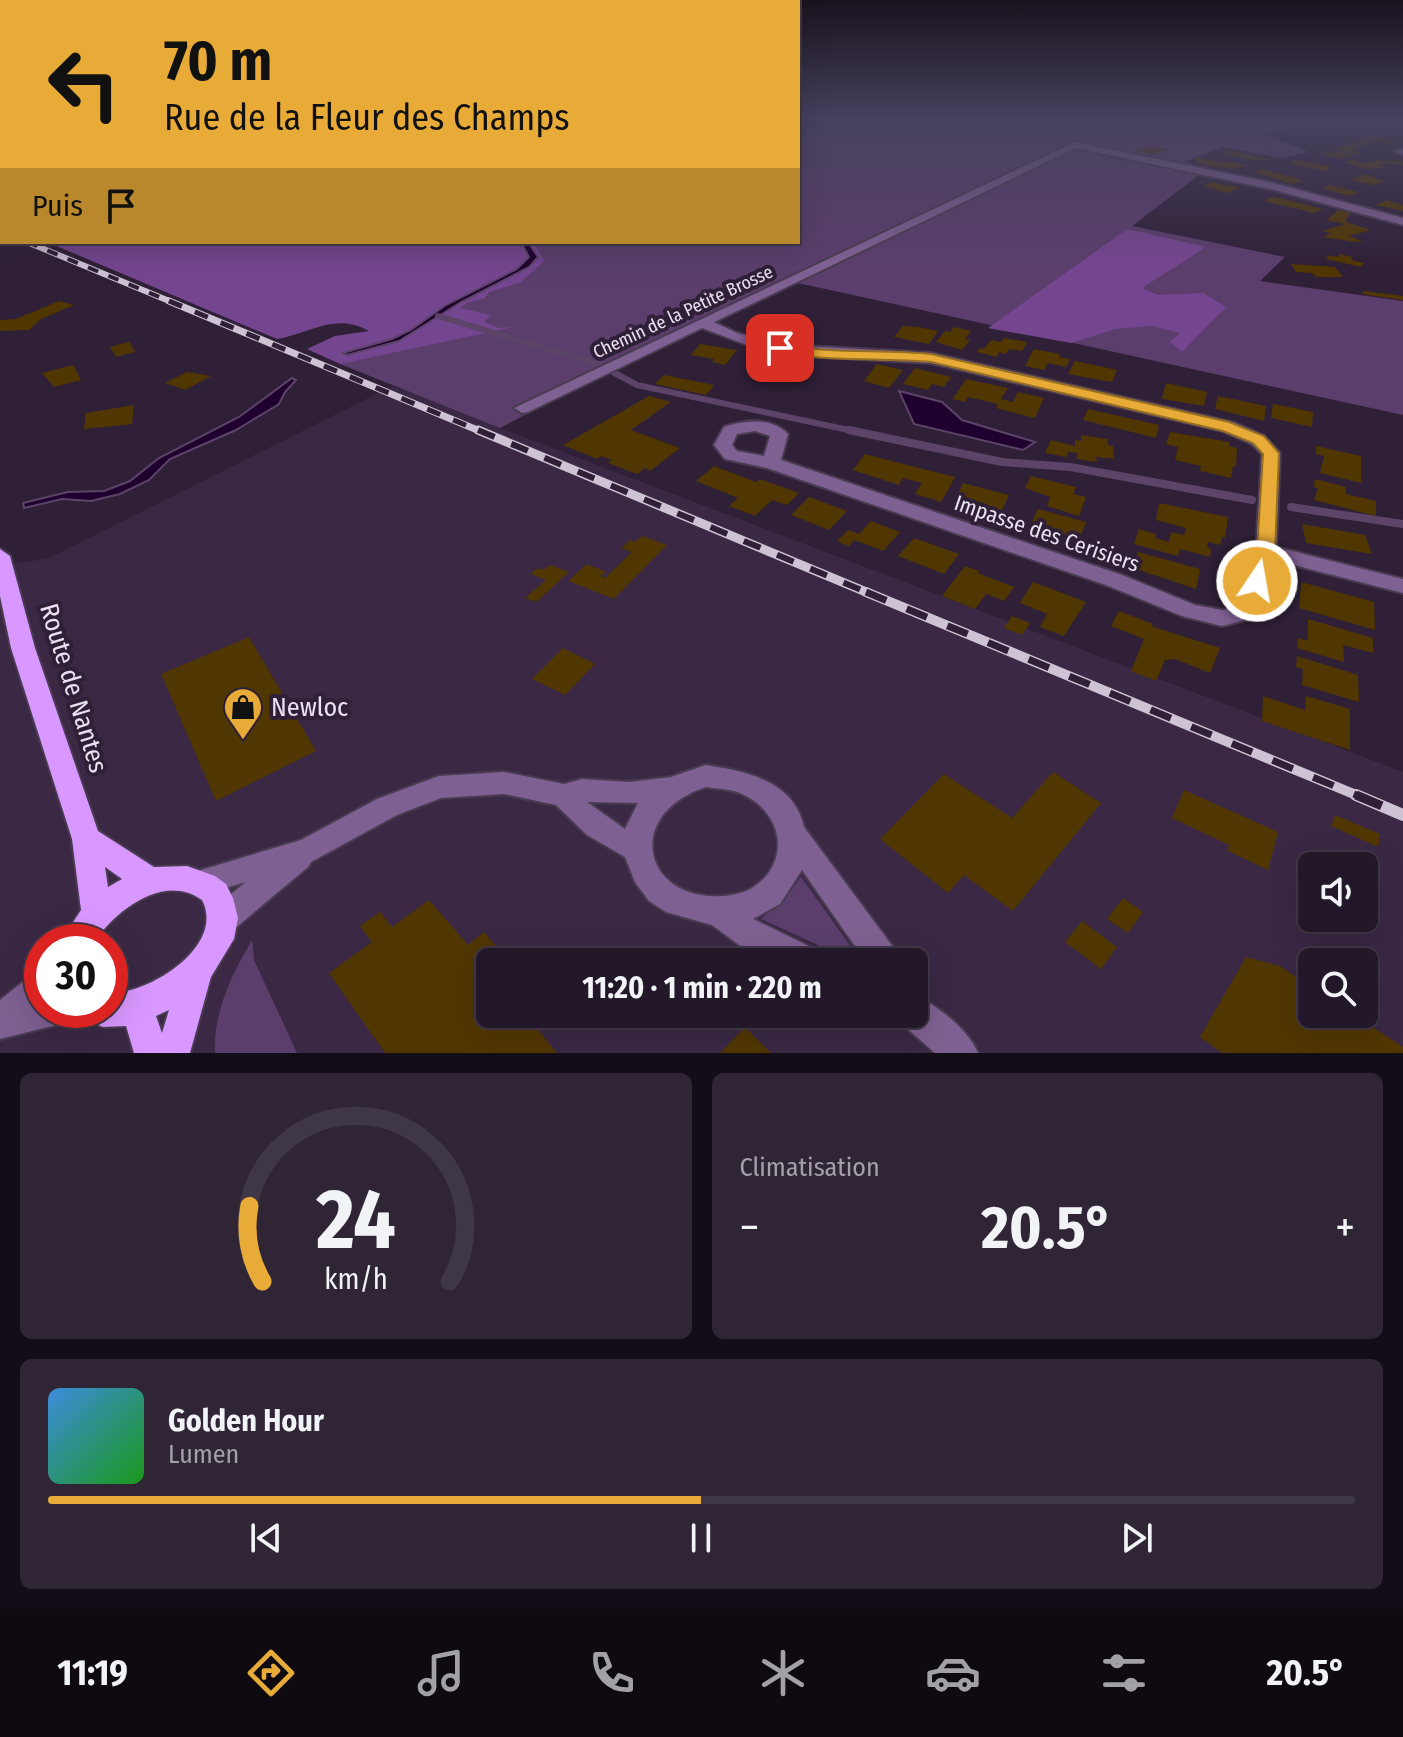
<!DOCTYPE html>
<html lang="fr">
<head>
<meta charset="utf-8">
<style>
  :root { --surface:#231829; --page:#2f2535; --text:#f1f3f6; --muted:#a3a0a8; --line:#403746; --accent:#e9ab38 }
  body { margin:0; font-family:"Fira Sans Condensed",sans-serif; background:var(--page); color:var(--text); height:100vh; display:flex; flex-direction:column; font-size:30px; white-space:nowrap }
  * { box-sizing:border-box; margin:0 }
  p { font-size:26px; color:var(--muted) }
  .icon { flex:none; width:44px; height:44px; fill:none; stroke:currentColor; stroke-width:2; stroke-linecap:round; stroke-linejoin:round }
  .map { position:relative; height:1053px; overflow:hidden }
  .panel { display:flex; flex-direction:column; gap:20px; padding:20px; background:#130d17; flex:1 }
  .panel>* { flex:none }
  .top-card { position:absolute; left:0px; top:0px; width:800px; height:244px; box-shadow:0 8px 32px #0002,0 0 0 2px var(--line); background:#e9ab38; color:#111; overflow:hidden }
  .buttons { position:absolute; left:1298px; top:852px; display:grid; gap:16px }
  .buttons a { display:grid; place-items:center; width:80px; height:80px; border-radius:12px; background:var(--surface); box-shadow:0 8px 32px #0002,0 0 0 2px var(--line); font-size:40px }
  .speed { position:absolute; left:24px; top:924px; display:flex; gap:16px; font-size:40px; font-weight:700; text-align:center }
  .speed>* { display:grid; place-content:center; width:104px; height:104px; border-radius:50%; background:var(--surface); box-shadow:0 8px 32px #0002,0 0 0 2px var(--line); line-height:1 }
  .speed .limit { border:12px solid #d22; background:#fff; color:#111 }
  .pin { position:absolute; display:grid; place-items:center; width:68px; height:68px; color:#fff; margin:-34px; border-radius:16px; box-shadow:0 4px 12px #0006 }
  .me { position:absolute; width:88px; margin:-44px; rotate:12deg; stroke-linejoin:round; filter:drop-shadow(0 0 6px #0008) }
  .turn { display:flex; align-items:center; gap:28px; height:168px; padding:0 32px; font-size:36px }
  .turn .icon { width:104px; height:104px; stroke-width:2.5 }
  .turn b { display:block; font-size:56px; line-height:68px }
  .then { display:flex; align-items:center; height:76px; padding:0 32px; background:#0003; gap:16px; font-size:30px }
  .big { font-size:60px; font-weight:700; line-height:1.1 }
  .panel .tile { flex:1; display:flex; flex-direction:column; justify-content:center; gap:12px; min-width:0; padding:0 28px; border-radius:12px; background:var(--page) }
  .panel .dial { align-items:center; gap:0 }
  .dial svg { height:208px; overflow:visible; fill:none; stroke:var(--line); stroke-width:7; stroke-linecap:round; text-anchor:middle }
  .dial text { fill:var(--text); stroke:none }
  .song { display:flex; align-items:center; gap:24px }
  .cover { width:96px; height:96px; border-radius:12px; background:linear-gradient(135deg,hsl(210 70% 55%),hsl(120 70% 35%)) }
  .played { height:8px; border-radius:4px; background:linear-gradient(90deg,var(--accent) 50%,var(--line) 50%) }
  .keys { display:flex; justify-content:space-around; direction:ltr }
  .heat { display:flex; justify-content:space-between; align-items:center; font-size:44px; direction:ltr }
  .panel .tiles { flex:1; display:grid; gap:20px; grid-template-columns:1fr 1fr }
  .tile:last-child { grid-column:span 2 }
  .trip { position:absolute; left:476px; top:948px; width:452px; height:80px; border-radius:12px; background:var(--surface); box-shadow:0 8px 32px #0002,0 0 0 2px var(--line); font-weight:700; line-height:80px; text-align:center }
  .tabs { display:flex; height:128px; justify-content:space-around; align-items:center; background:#0e0a10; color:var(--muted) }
  .tabs .icon { width:56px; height:56px }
  .tabs .current { color:var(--accent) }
  .tabs b { font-size:36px; color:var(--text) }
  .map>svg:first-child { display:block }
  .built { fill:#3a2845; fill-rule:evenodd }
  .green { fill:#5b3e6c }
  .forest { fill:#754690 }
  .water { fill:#1f002f; stroke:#5c4469; stroke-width:2 }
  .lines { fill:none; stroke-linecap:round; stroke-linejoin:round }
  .stream-far1 { stroke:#5c4469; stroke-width:6 }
  .stream { stroke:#5c4469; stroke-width:8 }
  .building { fill:#503600 }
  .minor-casing { stroke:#493b51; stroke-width:4 }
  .major-casing { stroke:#493b51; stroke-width:4 }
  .highway-casing { stroke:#493b51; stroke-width:4 }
  .minor { fill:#7f6092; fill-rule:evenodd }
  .major { fill:#d998ff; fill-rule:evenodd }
  .highway { fill:#e5c7f8; fill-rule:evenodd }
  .rail-far4-casing { stroke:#cdc3d4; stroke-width:6 }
  .rail-far3-casing { stroke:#cdc3d4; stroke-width:7 }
  .rail-far2-casing { stroke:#cdc3d4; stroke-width:9 }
  .rail-far1-casing { stroke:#cdc3d4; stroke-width:10 }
  .rail-casing { stroke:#cdc3d4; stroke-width:12 }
  .rail-far4 { stroke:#2f2037; stroke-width:4; stroke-dasharray:11; stroke-linecap:butt }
  .rail-far3 { stroke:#2f2037; stroke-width:5; stroke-dasharray:14; stroke-linecap:butt }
  .rail-far2 { stroke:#2f2037; stroke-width:6; stroke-dasharray:18; stroke-linecap:butt }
  .rail-far1 { stroke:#2f2037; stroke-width:7; stroke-dasharray:22; stroke-linecap:butt }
  .rail { stroke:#2f2037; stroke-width:9; stroke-dasharray:28; stroke-linecap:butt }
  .route { fill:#e9ab38; stroke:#976f24; stroke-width:2 }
  .labels { text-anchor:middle; stroke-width:8; stroke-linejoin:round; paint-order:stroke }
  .far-street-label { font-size:18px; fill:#eae1f1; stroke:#2f2037 }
  .street-label { font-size:22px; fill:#eae1f1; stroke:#2f2037 }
  .near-street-label { font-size:26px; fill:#eae1f1; stroke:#2f2037 }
  .near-poi-label { font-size:26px; fill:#eae1f1; stroke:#2f2037; text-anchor:start }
</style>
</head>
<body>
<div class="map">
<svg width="1403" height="1053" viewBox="0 0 1403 1053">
  <rect width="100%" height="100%" fill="#2f2037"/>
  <path class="built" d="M392,386L493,419L500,428L1403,772V1053H0V565L47,559ZM1312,866H1364V918H1312ZM42,942H110V1010H42ZM490,962H914V1014H490ZM1312,962H1364V1014H1312Z"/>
  <g class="green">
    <polygon points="869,119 1323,119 1263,134 1309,152 1281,158 1223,147 1184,162 1208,168 1132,226 1285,257 1260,281 1403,301 1403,415 784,280 500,428 340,364 489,292 543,261 534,242 798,242 798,137 815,127"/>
    <polygon points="801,877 862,962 855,962 761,919 787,896"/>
    <path d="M252,940L254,960L297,1053H215C213,1012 232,974 252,940Z"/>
  </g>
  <g class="forest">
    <polygon points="1127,229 1206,247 1142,288 1157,295 1203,293 1226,307 1182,352 1170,342 1180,333 1152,326 1115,329 1071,343 988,328"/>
    <path d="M47,242H534L544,261L521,282L489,292L485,298L467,303L460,308L490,315L484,322L499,328L513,327L340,364L307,349L335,336L369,331C335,312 311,333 277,339Z"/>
  </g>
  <g class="water">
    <polygon points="521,242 528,242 538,257 529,267 461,302 399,341 347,355 343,353 392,339 411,330 446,305 517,269 529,257"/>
    <polygon points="292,378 296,380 285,392 279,404 236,430 170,459 149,480 120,494 91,501 62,499 24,508 23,503 68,492 104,491 130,481 159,458 239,417"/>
    <polygon points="899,391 942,402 962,420 1035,442 1023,450 914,424"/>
  </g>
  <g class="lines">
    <g class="stream-far1">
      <polyline points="438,316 601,365"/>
      <polyline points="611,371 637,385 858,432"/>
    </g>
    <g class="stream">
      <polyline points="849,430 1002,462 1070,467 1252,500"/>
      <polyline points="1291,507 1403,524"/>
    </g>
  </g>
  <g class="building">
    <polygon points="1372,135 1386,138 1383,139 1397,142 1389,144 1376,141 1366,145 1351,141"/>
    <polygon points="1353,143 1366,146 1353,150 1362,152 1342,159 1320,154 1342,151 1334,149"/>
    <polygon points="1150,146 1168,149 1154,155 1137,151"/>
    <polygon points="1231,150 1260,158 1280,159 1252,160 1222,154"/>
    <polygon points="1197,157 1224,163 1229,161 1247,166 1234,169 1210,166 1194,162 1198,161 1192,159"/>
    <polygon points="1295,160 1330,166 1326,171 1291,164"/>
    <polygon points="1351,160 1364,163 1378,160 1402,161 1403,165 1386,163 1378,165 1387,168 1366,169 1343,162"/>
    <polygon points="1262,169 1295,178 1302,181 1292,184 1253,172"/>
    <polygon points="1365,174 1375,178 1385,181 1374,185 1349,180"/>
    <polygon points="1212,182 1227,186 1241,187 1227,193 1204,186"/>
    <polygon points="1331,185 1359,192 1349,196 1322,188"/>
    <polygon points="1272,197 1280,198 1322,209 1314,213 1264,201"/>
    <polygon points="1387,200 1403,205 1403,211 1375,205"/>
    <polygon points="1338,210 1351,213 1345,220 1349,223 1371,230 1349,236 1362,241 1355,242 1323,237 1331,233 1323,231 1345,224 1327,220"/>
    <polygon points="1340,254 1352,257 1351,260 1364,263 1361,267 1326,259 1329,255 1337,257"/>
    <polygon points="1291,264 1335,267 1343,277 1317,277 1312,273 1296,272"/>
    <polygon points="1364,291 1403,296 1403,300 1362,294"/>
    <polygon points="59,301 74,305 41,319 29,330 0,331 0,320 16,319"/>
    <polygon points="903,326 918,327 938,331 929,344 894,337"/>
    <polygon points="953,327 971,331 965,339 970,340 962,350 936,342 945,331 950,332"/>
    <polygon points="1004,338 1027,342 1022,351 1009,349 1006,354 999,352 997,357 977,352 980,348 984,349 991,340 1001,342"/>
    <polygon points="129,342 135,352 116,357 110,347"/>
    <polygon points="700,344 737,350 725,365 712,362 714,359 691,355"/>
    <polygon points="1034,349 1060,354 1059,357 1070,359 1066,367 1048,363 1044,370 1025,366"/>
    <polygon points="1075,361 1117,370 1112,382 1068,374"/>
    <polygon points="877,364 903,370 889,388 864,381"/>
    <polygon points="73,365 81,380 54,387 42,373"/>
    <polygon points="915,368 951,377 944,387 932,384 928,390 903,384"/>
    <polygon points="187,372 211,376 185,390 165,383"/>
    <polygon points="664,375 714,385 706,395 655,384"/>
    <polygon points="966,379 1008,388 1001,399 1013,402 1018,392 1044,398 1035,418 996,408 998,404 968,397 965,402 953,399"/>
    <polygon points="1166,383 1207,392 1204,406 1162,399"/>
    <polygon points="649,396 671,402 631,430 680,448 650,471 645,468 637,474 608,463 612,460 601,456 597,459 563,445"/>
    <polygon points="1218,396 1266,406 1264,421 1215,409"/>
    <polygon points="1273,404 1313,412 1312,427 1271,418"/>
    <polygon points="134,405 132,424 84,429 86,413"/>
    <polygon points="1088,409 1159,425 1156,438 1083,420"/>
    <polygon points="1170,432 1229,442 1229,446 1237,448 1236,467 1233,466 1231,478 1200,471 1201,466 1175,460 1178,447 1166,444"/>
    <polygon points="1081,435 1107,439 1108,445 1113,446 1114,459 1096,457 1097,462 1077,459 1077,453 1068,452 1067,457 1045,453 1051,440 1075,446 1075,440 1081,441"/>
    <polygon points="1316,446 1361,456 1361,483 1320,473 1324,456 1316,454"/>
    <polygon points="865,454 911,466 955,477 941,502 915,494 922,483 903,478 899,485 853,470"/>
    <polygon points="714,466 756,482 760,479 799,493 787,505 772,500 755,516 729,506 738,498 696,481"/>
    <polygon points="1031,476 1076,487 1073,494 1086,497 1079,516 1047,506 1050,497 1025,488"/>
    <polygon points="1315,479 1346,487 1346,494 1376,501 1376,516 1314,500 1318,488 1314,487"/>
    <polygon points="963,483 1009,495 997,521 969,513 976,501 957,496"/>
    <polygon points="809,497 847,511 829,530 791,515"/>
    <polygon points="1159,503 1228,517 1225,538 1222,537 1220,545 1208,542 1207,548 1211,549 1210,557 1180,549 1178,556 1134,544 1139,529 1156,534 1155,538 1169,542 1171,532 1184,535 1186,528 1156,520"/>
    <polygon points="1038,509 1086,522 1079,541 1029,529"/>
    <polygon points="871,521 900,532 883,551 854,540 849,546 837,541 848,530 859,534"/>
    <polygon points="1302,524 1365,535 1372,554 1306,543"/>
    <polygon points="642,536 667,545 614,599 568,581 587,564 606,572 601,576 605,578 632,552 621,548 630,540 635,542"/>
    <polygon points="914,538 959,554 944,574 898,556"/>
    <polygon points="1138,552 1200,569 1196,589 1133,568"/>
    <polygon points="550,565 569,572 536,602 525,598 546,580 531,574 537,568 544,570"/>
    <polygon points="965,566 979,571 978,573 1014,587 1004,601 986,594 975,609 942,596"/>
    <polygon points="1033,582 1086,602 1064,636 1040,627 1047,614 1020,603"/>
    <polygon points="1301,582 1374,602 1375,630 1299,608"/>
    <polygon points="1119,611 1153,624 1151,626 1220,648 1210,673 1175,659 1165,660 1156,681 1131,671 1144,639 1111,626"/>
    <polygon points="1012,616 1030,623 1022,635 1004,628"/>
    <polygon points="1308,619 1373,638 1373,653 1343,645 1344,662 1297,648 1298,638 1308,641"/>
    <polygon points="249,637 316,751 216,801 161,674"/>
    <polygon points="563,648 595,664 565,695 532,679"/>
    <polygon points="1297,656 1358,675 1359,702 1302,685 1303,669 1296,667"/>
    <polygon points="1263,696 1305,710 1306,696 1350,709 1350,750 1262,721"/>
    <polygon points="1053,772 1101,803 1013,911 964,875 948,893 880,839 944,774 1012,818"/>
    <polygon points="1184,790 1278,832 1268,870 1228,851 1229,845 1172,818"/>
    <polygon points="1335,815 1380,834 1378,847 1331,826"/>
    <polygon points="1123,898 1143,912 1128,933 1107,919"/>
    <polygon points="429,900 468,945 484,932 509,962 490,962 490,1014 525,1014 557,1053 385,1053 329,973 372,942 360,926 380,912 392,927"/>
    <polygon points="1082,921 1117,947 1101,969 1065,942"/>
    <polygon points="1246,957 1280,966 1312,987 1312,1014 1353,1014 1403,1047 1403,1053 1222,1053 1200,1037"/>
    <polygon points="745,1027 771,1053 720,1053"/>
  </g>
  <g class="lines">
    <defs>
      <g id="minor">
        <path d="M1075,142L1273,183L1403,218V225L1271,189L1076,148L714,322L737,333L788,345L931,353L1235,423L1264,436L1280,453L1276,547L1403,579V593L1274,560L1257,617L1222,626L1182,616L1106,585L767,468L725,459L714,445L724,427C745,420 771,417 788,434L781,460L1122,575L1195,605L1222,610L1239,607L1256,551L1262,454L1252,444L1223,431L931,363L788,355L755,348L702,328L528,412L522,413L514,408ZM755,431L770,436L764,456L737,451L732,445L737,434Z"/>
        <rect x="0" y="143" width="2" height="6"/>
        <polygon points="1403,149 1403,155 1395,152 1397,150"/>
        <path d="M706,765C746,771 794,781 804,827L896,951L901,962H866L802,870L780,904L753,919L819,951L824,962H774L739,945L712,925L666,912L649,901L635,882L625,857L587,835L556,805L504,794L441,798L397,815L311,862L308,867L233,930L222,934L211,930L207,920L211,910L246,882L202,895L191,891L187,882L191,873L301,840L377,799L439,776L504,772L564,784L582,779L630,782L671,777ZM706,787C717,789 732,789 742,794C774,808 790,845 767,875C755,889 743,894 724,896C642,902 623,814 706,787ZM587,802L638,803L625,829Z"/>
        <polygon points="42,971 42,1010 73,1010 68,1022 0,1039 0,1000 30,976"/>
        <path d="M914,995C937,1005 969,1030 978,1053H935L902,1024L898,1014H914Z"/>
      </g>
      <path id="major" d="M0,549L10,556L35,648L98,831L154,867L187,866L215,876L226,884L233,898L238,918L234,939L211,977L190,1053H134L126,1026L103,1027L91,1022L86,1010H110V993C149,994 226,946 202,900C164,872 115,911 94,942H60L81,910L72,839L11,648L0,596ZM105,867L122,879L108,887ZM169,1010L162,1033L156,1016Z"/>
      <rect id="highway" x="0" y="223" width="2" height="8"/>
    </defs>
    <use href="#minor" class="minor-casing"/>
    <use href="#major" class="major-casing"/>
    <use href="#highway" class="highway-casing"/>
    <use href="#minor" class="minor"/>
    <use href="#major" class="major"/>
    <use href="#highway" class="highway"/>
    <defs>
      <polyline id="rail-far4" points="27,242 174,303"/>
      <polyline id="rail-far3" points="169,301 482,432"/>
      <polyline id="rail-far2" points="478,430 871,594"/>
      <polyline id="rail-far1" points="866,592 1361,797"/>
      <polyline id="rail" points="1356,795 1403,815"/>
    </defs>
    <use href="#rail-far4" class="rail-far4-casing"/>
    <use href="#rail-far3" class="rail-far3-casing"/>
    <use href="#rail-far2" class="rail-far2-casing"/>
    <use href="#rail-far1" class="rail-far1-casing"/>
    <use href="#rail" class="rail-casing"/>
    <use href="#rail-far4" class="rail-far4"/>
    <use href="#rail-far3" class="rail-far3"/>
    <use href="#rail-far2" class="rail-far2"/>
    <use href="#rail-far1" class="rail-far1"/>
    <use href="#rail" class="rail"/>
  </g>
  <linearGradient id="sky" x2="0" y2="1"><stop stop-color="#1a121e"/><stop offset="0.45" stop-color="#47425e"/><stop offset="1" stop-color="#47425e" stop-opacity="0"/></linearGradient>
  <rect width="1403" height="266" fill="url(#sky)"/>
  <path class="route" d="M780,344C830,354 880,349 931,354L1229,422L1264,436L1279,453L1275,551L1267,581L1257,588L1248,581L1257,551L1263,454L1253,443L1223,431L931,362C879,357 826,363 775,351L773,348Z"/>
  <defs>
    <symbol id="shop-pin" viewBox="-11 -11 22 30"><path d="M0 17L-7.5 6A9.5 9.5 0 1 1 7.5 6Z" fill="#e9ab38" stroke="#2f2037"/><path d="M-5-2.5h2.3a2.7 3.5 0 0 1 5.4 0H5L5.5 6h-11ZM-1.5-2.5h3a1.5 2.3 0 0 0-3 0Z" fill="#111"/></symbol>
  </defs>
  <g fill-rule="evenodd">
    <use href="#shop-pin" x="221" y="685" width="44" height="60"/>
  </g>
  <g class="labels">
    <g class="far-street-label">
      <text transform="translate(683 312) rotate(-25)" y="6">Chemin de la Petite Brosse</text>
    </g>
    <g class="street-label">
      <text transform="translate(1047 533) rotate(19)" y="8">Impasse des Cerisiers</text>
    </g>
    <g class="near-street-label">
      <text transform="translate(74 688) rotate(73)" y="9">Route de Nantes</text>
    </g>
    <g class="near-poi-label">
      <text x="271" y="716">Newloc</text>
    </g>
  </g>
</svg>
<div class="buttons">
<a><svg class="icon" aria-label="sound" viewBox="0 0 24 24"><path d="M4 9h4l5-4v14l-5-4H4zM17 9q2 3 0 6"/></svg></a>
<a><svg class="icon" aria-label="search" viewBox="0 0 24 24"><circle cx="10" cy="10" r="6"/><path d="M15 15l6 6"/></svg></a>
</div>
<div class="speed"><div class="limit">30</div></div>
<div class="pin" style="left:780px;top:348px;background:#d93025"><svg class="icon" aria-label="arrive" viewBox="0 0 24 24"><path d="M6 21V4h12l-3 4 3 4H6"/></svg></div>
<svg class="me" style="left:1257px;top:581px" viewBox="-20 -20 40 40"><circle r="17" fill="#e9ab38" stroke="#fff" stroke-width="3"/><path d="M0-11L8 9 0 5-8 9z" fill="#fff"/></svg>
<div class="trip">11:20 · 1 min · 220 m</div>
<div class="top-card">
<div class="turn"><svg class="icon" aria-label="left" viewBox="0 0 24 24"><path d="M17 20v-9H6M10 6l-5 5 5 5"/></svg><div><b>70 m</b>Rue de la Fleur des Champs</div></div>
<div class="then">Puis<svg class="icon" aria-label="arrive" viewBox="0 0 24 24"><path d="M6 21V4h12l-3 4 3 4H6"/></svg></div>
</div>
</div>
<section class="panel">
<div class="tiles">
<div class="tile dial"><svg viewBox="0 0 100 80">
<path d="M14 69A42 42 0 1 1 86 69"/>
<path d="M14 69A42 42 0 0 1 9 40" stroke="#e9ab38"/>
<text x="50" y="56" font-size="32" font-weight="700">24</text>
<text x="50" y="72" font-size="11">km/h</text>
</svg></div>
<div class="tile"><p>Climatisation</p>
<div class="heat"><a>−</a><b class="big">20.5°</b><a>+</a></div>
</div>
<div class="tile">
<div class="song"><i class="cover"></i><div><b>Golden Hour</b><p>Lumen</p></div></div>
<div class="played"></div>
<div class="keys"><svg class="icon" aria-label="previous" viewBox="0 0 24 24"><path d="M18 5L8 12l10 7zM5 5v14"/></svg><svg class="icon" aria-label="pause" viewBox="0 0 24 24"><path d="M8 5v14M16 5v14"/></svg><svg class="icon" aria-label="next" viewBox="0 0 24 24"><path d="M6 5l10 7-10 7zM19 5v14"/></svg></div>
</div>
</div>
</section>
<nav class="tabs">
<b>11:19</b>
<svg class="icon current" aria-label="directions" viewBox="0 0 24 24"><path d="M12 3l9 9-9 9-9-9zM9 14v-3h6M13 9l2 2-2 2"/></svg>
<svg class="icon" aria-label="music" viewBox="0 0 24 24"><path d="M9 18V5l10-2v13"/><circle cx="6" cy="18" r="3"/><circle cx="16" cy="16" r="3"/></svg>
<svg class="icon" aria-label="phone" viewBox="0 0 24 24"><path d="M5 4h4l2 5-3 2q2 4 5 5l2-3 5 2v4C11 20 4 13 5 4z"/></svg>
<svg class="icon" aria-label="climate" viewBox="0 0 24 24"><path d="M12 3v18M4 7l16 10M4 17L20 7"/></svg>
<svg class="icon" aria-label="car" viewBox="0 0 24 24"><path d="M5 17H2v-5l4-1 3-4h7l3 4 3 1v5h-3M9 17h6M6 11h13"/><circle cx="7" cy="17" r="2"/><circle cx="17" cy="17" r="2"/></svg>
<svg class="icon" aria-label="filters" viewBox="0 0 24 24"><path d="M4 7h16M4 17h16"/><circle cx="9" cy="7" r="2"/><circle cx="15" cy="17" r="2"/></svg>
<b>20.5°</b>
</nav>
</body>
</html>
